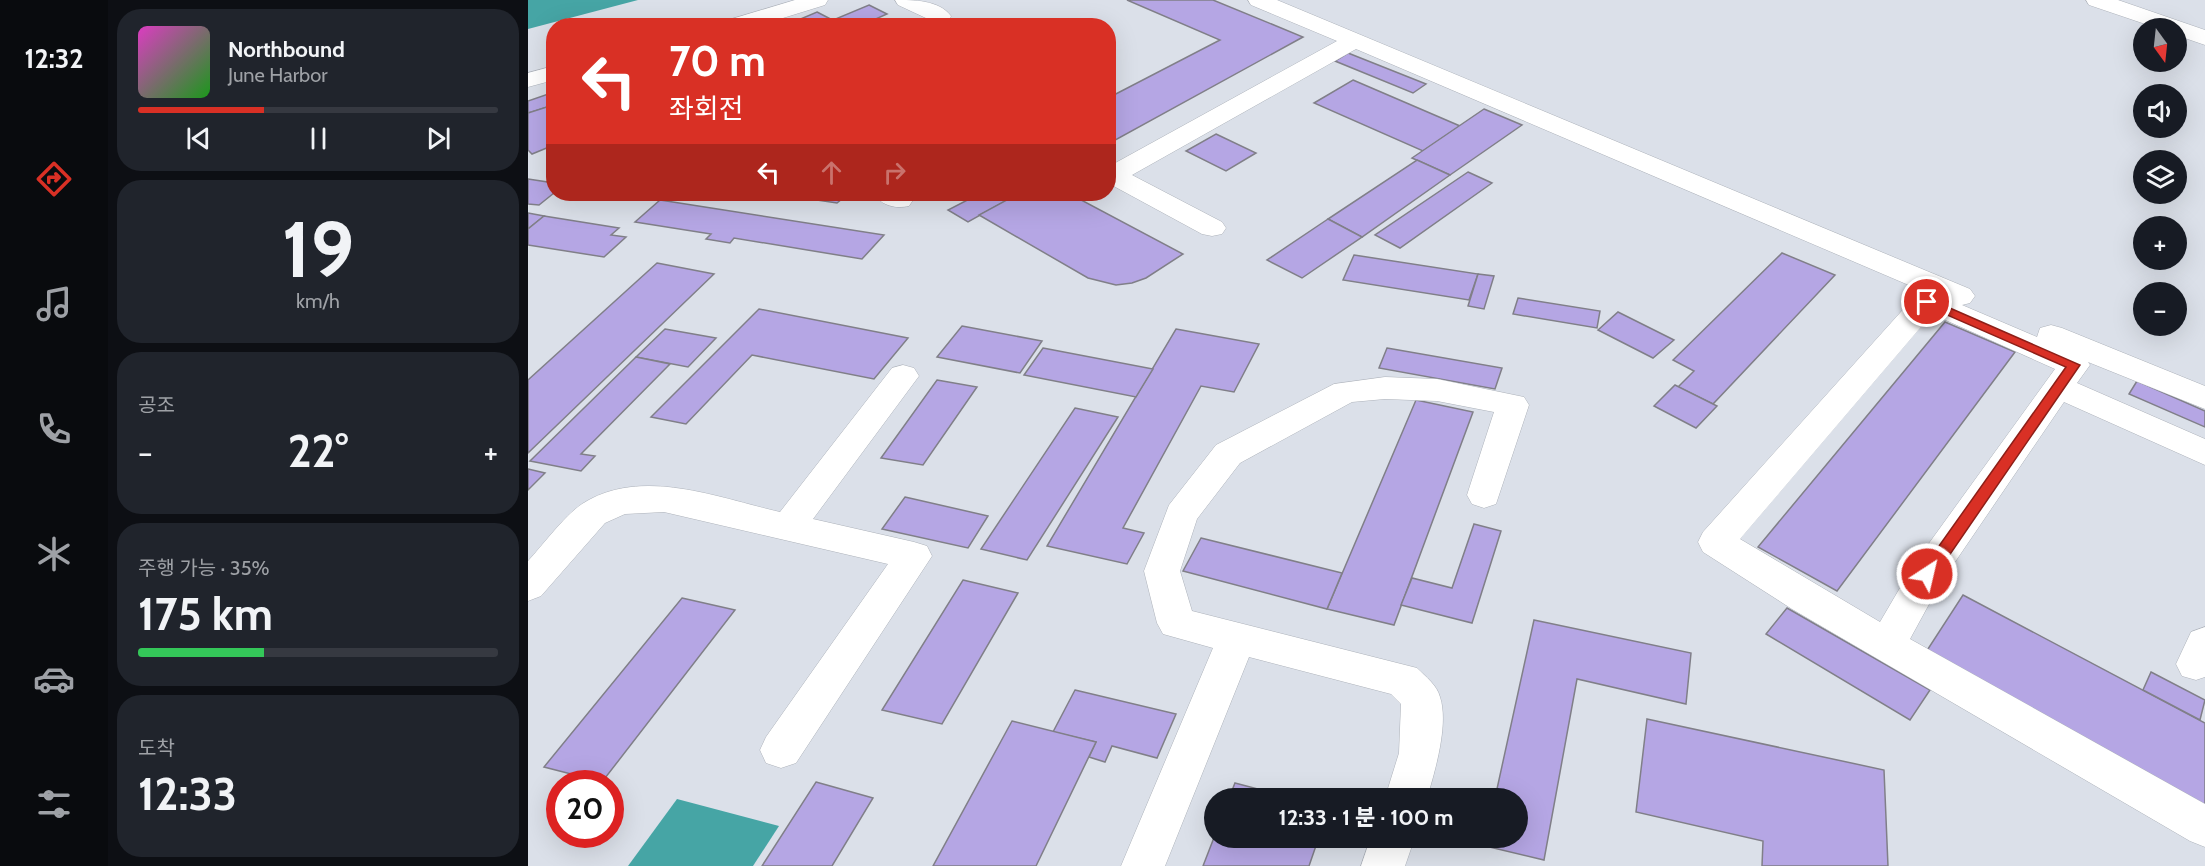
<!DOCTYPE html>
<html lang="ko">
<head>
<meta charset="utf-8">
<style>
  :root { --surface:#171b24; --page:#20242c; --text:#f1f3f6; --muted:#9ea1a6; --line:#363941; --accent:#d93025 }
  body { margin:0; font-family:Cabin,"Noto Sans KR",sans-serif; background:var(--page); color:var(--text); height:100vh; display:flex; flex-direction:column; font-size:22px; white-space:nowrap }
  * { box-sizing:border-box; margin:0 }
  p { font-size:20px; color:var(--muted) }
  .icon { flex:none; width:33px; height:33px; fill:none; stroke:currentColor; stroke-width:2; stroke-linecap:round; stroke-linejoin:round }
  .map { position:relative; flex:1; overflow:hidden }
  .details { display:flex; flex-direction:column; gap:9px; padding:9px; background:#0d0f14; width:420px }
  .details>* { flex:none }
  .hud { position:absolute; left:18px; top:18px; width:570px; height:183px; border-radius:24px; box-shadow:0 6px 24px #0002; background:#d93025; color:#fff; overflow:hidden }
  .needle { width:39px; rotate:165deg }
  .fabs { position:absolute; left:1605px; top:18px; display:grid; gap:12px }
  .fabs a { display:grid; place-items:center; width:54px; height:54px; border-radius:50%; background:var(--surface); box-shadow:0 6px 24px #0002; font-size:30px }
  .speed { position:absolute; left:18px; top:770px; display:flex; gap:12px; font-size:30px; font-weight:700; text-align:center }
  .speed>* { display:grid; place-content:center; width:78px; height:78px; border-radius:50%; background:var(--surface); box-shadow:0 6px 24px #0002; line-height:1 }
  .speed .limit { border:9px solid #d22; background:#fff; color:#111 }
  .pin { position:absolute; display:grid; place-items:center; width:51px; height:51px; color:#fff; margin:-26px; border:3px solid #fff; border-radius:50%; box-shadow:0 2px 6px #0007 }
  .me { position:absolute; width:66px; margin:-33px; rotate:35deg; stroke-linejoin:round; filter:drop-shadow(0 0 4px #0008) }
  .turn { display:flex; align-items:center; gap:21px; height:126px; padding:0 24px; font-size:27px }
  .turn .icon { width:78px; height:78px; stroke-width:2.5 }
  .turn b { display:block; font-size:42px; line-height:51px }
  .lanes { display:flex; align-items:center; height:57px; padding:0 24px; background:#0003; justify-content:center; gap:30px; direction:ltr }
  .lanes .off { opacity:.35 }
  .big { font-size:45px; font-weight:800; line-height:1.1 }
  .details .widget { flex:1; display:flex; flex-direction:column; justify-content:center; gap:9px; min-width:0; padding:0 21px; border-radius:24px; background:var(--page) }
  .details .dial { align-items:center; gap:0 }
  .dial b { font-size:78px; line-height:1 }
  .song { display:flex; align-items:center; gap:18px }
  .cover { width:72px; height:72px; border-radius:9px; background:linear-gradient(135deg,hsl(310 70% 55%),hsl(120 70% 35%)) }
  .played { height:6px; border-radius:3px; background:linear-gradient(90deg,var(--accent) 35%,var(--line) 35%) }
  .keys { display:flex; justify-content:space-around; direction:ltr }
  .heat { display:flex; justify-content:space-between; align-items:center; font-size:33px; direction:ltr }
  .charge { height:9px; border-radius:4px; background:linear-gradient(90deg,#34c759 35%,var(--line) 0) }
  .trip { position:absolute; left:676px; top:788px; width:324px; height:60px; border-radius:30px; background:var(--surface); box-shadow:0 6px 24px #0002; font-weight:800; line-height:60px; text-align:center }
  main { display:flex; flex:1; min-height:0 }
  .dock { display:flex; flex-direction:column; width:108px; justify-content:space-around; align-items:center; background:#090b0e; color:var(--muted) }
  .dock .icon { width:42px; height:42px }
  .dock .current { color:var(--accent) }
  .dock b { font-size:27px; color:var(--text) }
  .map>svg:first-child { display:block }
  .water { fill:#46a5a5 }
  .building { fill:#b5a6e4; stroke:#807f88; stroke-width:1.5 }
  .lines { fill:none; stroke-linecap:round; stroke-linejoin:round }
  .minor-casing { stroke:#adb2ba; stroke-width:1 }
  .major-casing { stroke:#adb2ba; stroke-width:1 }
  .minor { fill:#fff; fill-rule:evenodd }
  .major { fill:#fff; fill-rule:evenodd }
  .route { fill:#d93025; stroke:#8d1f18; stroke-width:1.5 }
</style>
</head>
<body>
<main>
<nav class="dock">
<b>12:32</b>
<svg class="icon current" aria-label="directions" viewBox="0 0 24 24"><path d="M12 3l9 9-9 9-9-9zM9 14v-3h6M13 9l2 2-2 2"/></svg>
<svg class="icon" aria-label="music" viewBox="0 0 24 24"><path d="M9 18V5l10-2v13"/><circle cx="6" cy="18" r="3"/><circle cx="16" cy="16" r="3"/></svg>
<svg class="icon" aria-label="phone" viewBox="0 0 24 24"><path d="M5 4h4l2 5-3 2q2 4 5 5l2-3 5 2v4C11 20 4 13 5 4z"/></svg>
<svg class="icon" aria-label="climate" viewBox="0 0 24 24"><path d="M12 3v18M4 7l16 10M4 17L20 7"/></svg>
<svg class="icon" aria-label="car" viewBox="0 0 24 24"><path d="M5 17H2v-5l4-1 3-4h7l3 4 3 1v5h-3M9 17h6M6 11h13"/><circle cx="7" cy="17" r="2"/><circle cx="17" cy="17" r="2"/></svg>
<svg class="icon" aria-label="filters" viewBox="0 0 24 24"><path d="M4 7h16M4 17h16"/><circle cx="9" cy="7" r="2"/><circle cx="15" cy="17" r="2"/></svg>
</nav>
<section class="details">
<div class="widget">
<div class="song"><i class="cover"></i><div><b>Northbound</b><p>June Harbor</p></div></div>
<div class="played"></div>
<div class="keys"><svg class="icon" aria-label="previous" viewBox="0 0 24 24"><path d="M18 5L8 12l10 7zM5 5v14"/></svg><svg class="icon" aria-label="pause" viewBox="0 0 24 24"><path d="M8 5v14M16 5v14"/></svg><svg class="icon" aria-label="next" viewBox="0 0 24 24"><path d="M6 5l10 7-10 7zM19 5v14"/></svg></div>
</div>
<div class="widget dial"><b>19</b><p>km/h</p></div>
<div class="widget"><p>공조</p>
<div class="heat"><a>−</a><b class="big">22°</b><a>+</a></div>
</div>
<div class="widget"><p>주행 가능 · 35%</p><b class="big">175 km</b><div class="charge"></div></div>
<div class="widget"><p>도착</p><b class="big">12:33</b></div>
</section>
<div class="map">
<svg width="1677" height="866" viewBox="0 0 1677 866">
  <rect width="100%" height="100%" fill="#dbe0e9"/>
  <g class="water">
    <polygon points="0,0 110,0 0,29"/>
    <polygon points="149,799 251,826 225,866 100,866"/>
  </g>
  <g class="building">
    <polygon points="599,0 685,0 775,37 580,144 580,98 692,40"/>
    <polygon points="341,5 359,14 332,26 316,26 305,20"/>
    <polygon points="289,12 316,26 256,26"/>
    <polygon points="820,53 898,84 885,93 807,61"/>
    <polygon points="825,80 932,126 895,151 786,103"/>
    <polygon points="26,92 26,105 0,113 0,101"/>
    <polygon points="25,105 26,145 4,154 0,150 0,113"/>
    <polygon points="956,109 994,125 922,175 884,158"/>
    <polygon points="688,134 728,153 698,171 658,151"/>
    <polygon points="889,160 922,175 834,237 800,219"/>
    <polygon points="940,172 964,183 872,248 847,235"/>
    <polygon points="0,179 26,183 26,193 11,205 0,204"/>
    <polygon points="248,194 320,194 309,203"/>
    <polygon points="451,194 490,194 440,222 420,210"/>
    <polygon points="490,194 542,194 655,254 618,278 604,283 588,285 560,278 451,215"/>
    <polygon points="132,200 356,235 334,259 206,238 202,243 178,239 183,234 107,222"/>
    <polygon points="0,213 16,216 0,229"/>
    <polygon points="16,216 91,228 83,235 98,237 76,257 0,245 0,229"/>
    <polygon points="800,219 834,237 774,278 739,260"/>
    <polygon points="1254,253 1307,275 1185,404 1150,387 1166,371 1145,360"/>
    <polygon points="826,255 950,274 941,300 815,280"/>
    <polygon points="129,263 186,274 0,453 0,380"/>
    <polygon points="950,274 966,276 956,309 940,306"/>
    <polygon points="990,298 1072,311 1069,328 985,314"/>
    <polygon points="231,309 380,338 346,379 224,355 158,424 123,417"/>
    <polygon points="1090,312 1146,340 1125,358 1070,330"/>
    <polygon points="1417,322 1487,352 1309,591 1230,547"/>
    <polygon points="434,326 514,341 492,373 409,357"/>
    <polygon points="137,329 188,338 160,367 108,357"/>
    <polygon points="648,329 731,344 706,392 673,386 595,528 616,533 599,564 519,546"/>
    <polygon points="515,348 625,369 608,397 496,375"/>
    <polygon points="859,348 974,368 967,389 851,368"/>
    <polygon points="108,357 142,364 53,454 67,456 53,471 2,461"/>
    <polygon points="409,380 449,387 395,465 353,458"/>
    <polygon points="1609,381 1677,411 1677,427 1601,394"/>
    <polygon points="1147,385 1189,406 1168,428 1126,406"/>
    <polygon points="888,400 945,412 866,625 799,609"/>
    <polygon points="547,408 590,417 499,560 453,549"/>
    <polygon points="0,469 17,473 0,490"/>
    <polygon points="377,497 460,516 440,548 354,529"/>
    <polygon points="946,524 973,531 944,623 873,605 884,578 924,588"/>
    <polygon points="673,538 814,573 799,609 655,571"/>
    <polygon points="435,580 490,593 414,724 354,710"/>
    <polygon points="1435,595 1677,723 1677,807 1398,652"/>
    <polygon points="154,598 207,610 74,782 16,767"/>
    <polygon points="1259,608 1402,690 1382,720 1238,634"/>
    <polygon points="1006,620 1163,653 1158,704 1049,679 1016,860 957,846 959,837 990,837 990,798 967,798"/>
    <polygon points="1623,672 1677,700 1672,720 1615,690"/>
    <polygon points="547,690 648,714 629,758 584,746 577,762 561,757 568,742 525,732"/>
    <polygon points="1119,719 1356,770 1360,866 1234,866 1235,841 1108,812"/>
    <polygon points="484,721 568,742 508,866 405,866"/>
    <polygon points="288,782 345,798 304,866 234,866"/>
    <polygon points="707,783 764,798 701,798"/>
    <polygon points="687,835 687,837 791,837 781,866 675,866"/>
  </g>
  <g class="lines">
    <defs>
      <g id="minor">
        <polygon points="267,0 300,0 297,5 229,26 194,26 197,21"/>
        <path d="M367,0C386,0 411,0 423,16L419,26H397L400,19L370,5Z"/>
        <path d="M720,0H749L1442,289L1447,296L1442,303L1434,305L1509,337L1512,328L1523,325L1534,328L1677,386V409L1560,362L1562,365L1549,383L1677,439V465L1536,402L1412,584L1382,639L1677,804V847L1662,841L1264,609L1175,552L1170,542L1175,532L1389,294L1397,292L828,49L604,175L694,222L698,228L694,234L684,236L674,234L580,183V167L809,41L723,5ZM1404,314L1527,369L1386,564L1352,622L1212,539Z"/>
        <polygon points="26,66 26,80 0,87 0,73"/>
        <path d="M346,194H380L385,200L381,206C368,209 354,206 346,194Z"/>
        <path d="M375,365L386,368L391,376L285,519L386,542L399,546L404,556L268,763L253,768L238,763L232,750L238,737L360,564L136,512L97,514L77,523L13,596L0,601V561C15,545 36,516 54,504C113,466 190,498 252,512L364,368Z"/>
        <path d="M857,377L909,379L996,397L1001,405L968,504L956,508L944,504L939,495L966,412L909,401L857,399L824,402L712,463L669,519L652,571L664,611L889,668C898,677 909,685 912,697C921,724 907,771 899,798H857L871,753L873,704L863,694L721,657L637,866H593L685,648L635,634L629,623L616,571L641,505L688,445L806,384Z"/>
        <polygon points="1677,627 1677,677 1668,680 1654,676 1648,664 1663,632"/>
        <polygon points="843,837 887,837 877,866 833,866"/>
      </g>
      <polygon id="major" points="1558,0 1590,0 1677,30 1677,45 1648,35 1648,28 1629,28 1561,5"/>
    </defs>
    <use href="#minor" class="minor-casing"/>
    <use href="#major" class="major-casing"/>
    <use href="#minor" class="minor"/>
    <use href="#major" class="major"/>
  </g>
  <polygon class="route" points="1399,298 1552,365 1405,579 1394,579 1392,574 1394,570 1538,367 1394,304 1393,302"/>
</svg>
<div class="fabs">
<a><svg class="needle" viewBox="-14 -14 28 28"><path d="M0-13l5 13h-10z" fill="#e53935"/><path d="M0 13l5-13h-10z" fill="#9ea1a6"/></svg></a>
<a><svg class="icon" aria-label="sound" viewBox="0 0 24 24"><path d="M4 9h4l5-4v14l-5-4H4zM17 9q2 3 0 6"/></svg></a>
<a><svg class="icon" aria-label="layers" viewBox="0 0 24 24"><path d="M12 4l9 5-9 5-9-5zM3 14l9 5 9-5"/></svg></a>
<a>+</a>
<a>−</a>
</div>
<div class="speed"><div class="limit">20</div></div>
<div class="pin" style="left:1399px;top:302px;background:#d93025"><svg class="icon" aria-label="arrive" viewBox="0 0 24 24"><path d="M6 21V4h12l-3 4 3 4H6"/></svg></div>
<svg class="me" style="left:1399px;top:574px" viewBox="-20 -20 40 40"><circle r="17" fill="#d93025" stroke="#fff" stroke-width="3"/><path d="M0-11L8 9 0 5-8 9z" fill="#fff"/></svg>
<div class="trip">12:33 · 1 분 · 100 m</div>
<div class="hud">
<div class="turn"><svg class="icon" aria-label="left" viewBox="0 0 24 24"><path d="M17 20v-9H6M10 6l-5 5 5 5"/></svg><div><b>70 m</b>좌회전</div></div>
<div class="lanes"><svg class="icon" aria-label="left" viewBox="0 0 24 24"><path d="M17 20v-9H6M10 6l-5 5 5 5"/></svg><svg class="icon off" aria-label="ahead" viewBox="0 0 24 24"><path d="M12 20V5M6 11l6-6 6 6"/></svg><svg class="icon off" aria-label="right" viewBox="0 0 24 24"><path d="M7 20v-9h11M14 6l5 5-5 5"/></svg></div>
</div>
</div>
</main>
</body>
</html>
